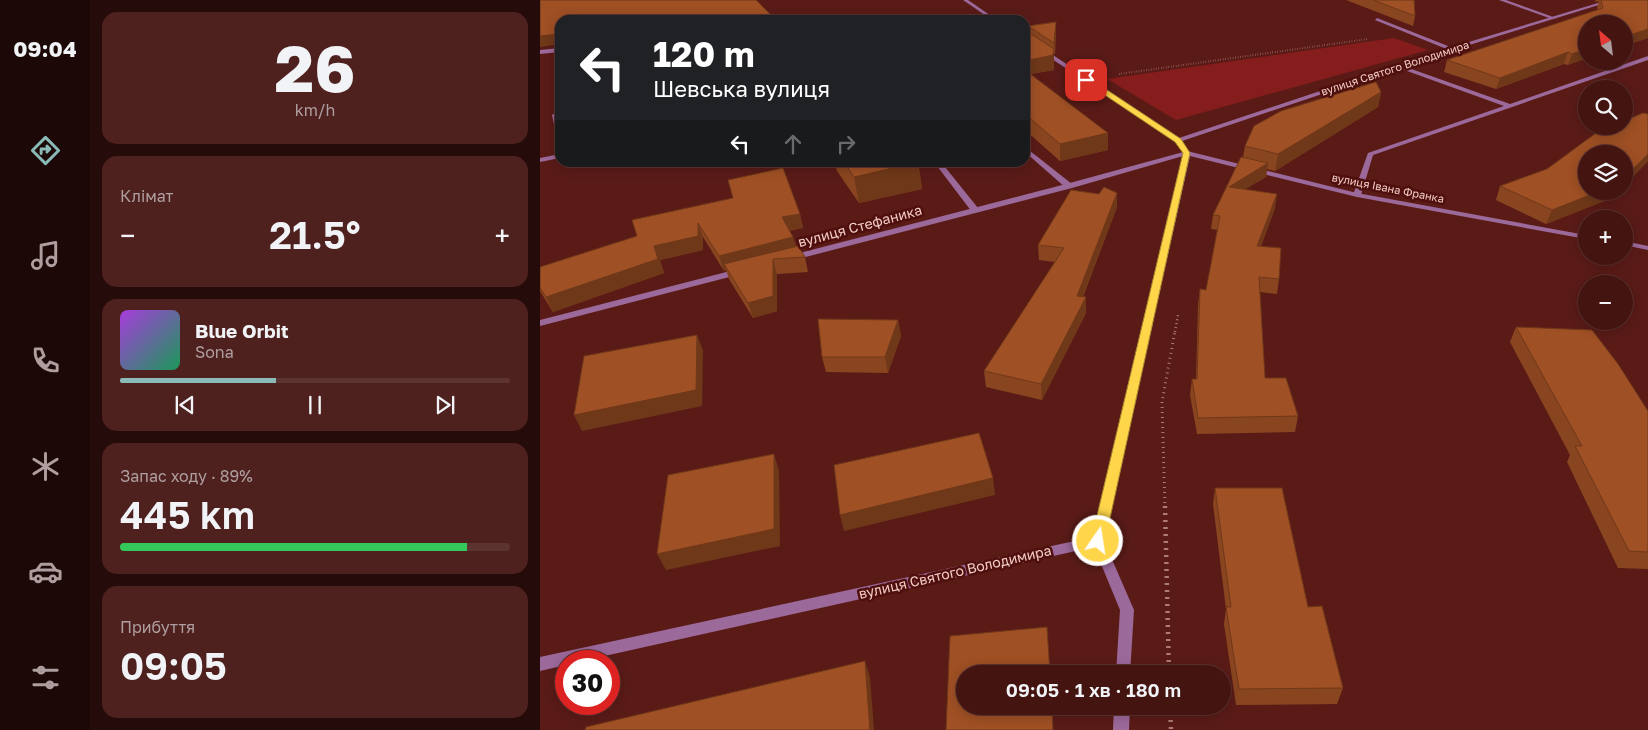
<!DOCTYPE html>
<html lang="uk">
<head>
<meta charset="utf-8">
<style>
  :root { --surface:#441411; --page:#4e211f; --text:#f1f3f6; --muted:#af9e9f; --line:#5c3331; --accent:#8bbbb9 }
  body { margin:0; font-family:"Golos Text",sans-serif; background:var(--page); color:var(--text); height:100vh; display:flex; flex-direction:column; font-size:19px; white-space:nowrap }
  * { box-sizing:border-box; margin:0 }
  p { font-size:16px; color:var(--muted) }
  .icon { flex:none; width:28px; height:28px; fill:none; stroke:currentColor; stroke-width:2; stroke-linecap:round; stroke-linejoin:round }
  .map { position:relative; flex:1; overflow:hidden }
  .details { display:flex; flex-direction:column; gap:12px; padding:12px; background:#250b09; width:450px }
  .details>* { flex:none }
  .guide { position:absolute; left:15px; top:15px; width:475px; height:152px; border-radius:15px; box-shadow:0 2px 12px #0003,0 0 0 1px var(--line); background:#202124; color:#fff; overflow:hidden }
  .needle { width:32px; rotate:332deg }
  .tools { position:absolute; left:1038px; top:15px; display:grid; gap:10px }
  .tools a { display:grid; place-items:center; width:55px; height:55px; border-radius:50%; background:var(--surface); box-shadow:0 2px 12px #0003,0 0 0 1px var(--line); font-size:25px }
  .speed { position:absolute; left:15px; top:650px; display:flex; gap:10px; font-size:25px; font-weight:700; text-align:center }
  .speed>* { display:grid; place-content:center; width:65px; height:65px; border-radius:50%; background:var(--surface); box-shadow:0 2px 12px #0003,0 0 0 1px var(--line); line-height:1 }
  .speed .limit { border:8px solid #d22; background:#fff; color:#111 }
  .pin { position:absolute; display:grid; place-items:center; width:42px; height:42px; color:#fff; margin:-21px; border-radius:10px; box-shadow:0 2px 8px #0006 }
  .me { position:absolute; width:55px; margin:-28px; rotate:13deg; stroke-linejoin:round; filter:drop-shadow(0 0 4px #0008) }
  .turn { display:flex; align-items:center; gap:18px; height:105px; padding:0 15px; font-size:22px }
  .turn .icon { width:65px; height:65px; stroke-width:2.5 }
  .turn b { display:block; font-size:35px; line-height:42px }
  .lanes { display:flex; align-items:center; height:48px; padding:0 15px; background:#0003; justify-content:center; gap:25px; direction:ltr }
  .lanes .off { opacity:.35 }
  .big { font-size:38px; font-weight:600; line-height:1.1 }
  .details .tile { flex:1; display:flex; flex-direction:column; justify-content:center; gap:8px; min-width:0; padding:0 18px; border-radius:15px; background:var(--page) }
  .details .dial { align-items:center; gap:0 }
  .dial b { font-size:65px; line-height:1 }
  .song { display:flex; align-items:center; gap:15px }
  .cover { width:60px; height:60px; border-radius:8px; background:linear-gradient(135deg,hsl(280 70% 55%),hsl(150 70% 35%)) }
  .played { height:5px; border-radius:2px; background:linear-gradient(90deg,var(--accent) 40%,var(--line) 40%) }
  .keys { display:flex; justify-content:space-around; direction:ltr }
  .heat { display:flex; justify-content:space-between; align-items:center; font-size:28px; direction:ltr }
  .charge { height:8px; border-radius:4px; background:linear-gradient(90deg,#34c759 89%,var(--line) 0) }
  .trip { position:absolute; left:416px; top:665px; width:275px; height:50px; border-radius:25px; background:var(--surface); box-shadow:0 2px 12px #0003,0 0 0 1px var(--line); font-weight:600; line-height:50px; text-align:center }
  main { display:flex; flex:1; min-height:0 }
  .menu { display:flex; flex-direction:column; width:90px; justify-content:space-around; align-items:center; background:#1b0807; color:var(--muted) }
  .menu .icon { width:35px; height:35px }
  .menu .current { color:var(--accent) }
  .menu b { font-size:22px; color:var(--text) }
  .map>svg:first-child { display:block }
  .green { fill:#841d1b }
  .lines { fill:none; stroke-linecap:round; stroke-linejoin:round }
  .path-far3 { stroke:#ae7b76; stroke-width:2; stroke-dasharray:0.5 2; stroke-linecap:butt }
  .path-far2 { stroke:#ae7b76; stroke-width:2.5; stroke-dasharray:1 3; stroke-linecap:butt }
  .path-far1 { stroke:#ae7b76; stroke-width:3; stroke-dasharray:1 4; stroke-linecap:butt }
  .path { stroke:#ae7b76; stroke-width:4.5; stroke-dasharray:2 5; stroke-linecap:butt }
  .lane { fill:#9c699b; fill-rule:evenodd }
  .street { fill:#9c699b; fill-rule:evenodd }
  .wall { fill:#89451f }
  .shaded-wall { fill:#6f3819 }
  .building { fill:#9f5024; stroke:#6f3819 }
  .route { fill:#ffd54a; stroke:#a68a30 }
  .labels { text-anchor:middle; stroke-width:5; stroke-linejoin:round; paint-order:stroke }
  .far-street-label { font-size:11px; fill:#f3cbc5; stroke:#4e0f0d }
  .street-label { font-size:14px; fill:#f3cbc5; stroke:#4e0f0d }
</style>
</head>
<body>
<main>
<nav class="menu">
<b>09:04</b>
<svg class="icon current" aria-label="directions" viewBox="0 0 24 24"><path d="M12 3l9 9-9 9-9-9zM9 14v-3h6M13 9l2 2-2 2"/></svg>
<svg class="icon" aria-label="music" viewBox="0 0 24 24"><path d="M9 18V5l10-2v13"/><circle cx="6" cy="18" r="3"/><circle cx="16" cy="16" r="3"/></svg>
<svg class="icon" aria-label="phone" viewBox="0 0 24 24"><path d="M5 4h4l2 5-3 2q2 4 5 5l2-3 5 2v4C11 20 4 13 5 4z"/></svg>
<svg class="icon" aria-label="climate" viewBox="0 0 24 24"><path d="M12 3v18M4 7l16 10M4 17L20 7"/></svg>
<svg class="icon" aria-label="car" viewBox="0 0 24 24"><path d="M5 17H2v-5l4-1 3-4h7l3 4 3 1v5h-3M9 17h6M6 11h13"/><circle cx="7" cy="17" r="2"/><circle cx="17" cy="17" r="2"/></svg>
<svg class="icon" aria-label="filters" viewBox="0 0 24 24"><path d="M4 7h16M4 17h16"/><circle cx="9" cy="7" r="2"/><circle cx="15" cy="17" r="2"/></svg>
</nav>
<section class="details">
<div class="tile dial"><b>26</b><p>km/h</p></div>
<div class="tile"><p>Клімат</p>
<div class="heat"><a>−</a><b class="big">21.5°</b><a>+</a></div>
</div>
<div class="tile">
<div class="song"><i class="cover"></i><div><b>Blue Orbit</b><p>Sona</p></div></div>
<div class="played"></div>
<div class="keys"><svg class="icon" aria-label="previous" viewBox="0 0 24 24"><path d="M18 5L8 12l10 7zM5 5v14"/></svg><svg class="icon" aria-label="pause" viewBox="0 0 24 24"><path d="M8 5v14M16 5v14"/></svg><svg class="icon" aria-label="next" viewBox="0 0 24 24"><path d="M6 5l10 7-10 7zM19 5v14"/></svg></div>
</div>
<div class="tile"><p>Запас ходу · 89%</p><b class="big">445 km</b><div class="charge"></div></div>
<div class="tile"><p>Прибуття</p><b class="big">09:05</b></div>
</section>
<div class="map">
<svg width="1108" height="730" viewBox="0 0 1108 730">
  <rect width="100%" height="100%" fill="#5a1b17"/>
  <polygon class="green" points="854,38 888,50 636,120 567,79"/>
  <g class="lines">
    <polyline class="path-far3" points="579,74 828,39"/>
    <polyline class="path-far2" points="635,332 638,315"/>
    <polyline class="path-far1" points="625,508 622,402 635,331"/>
    <g class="path">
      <polyline points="625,506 629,674"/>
      <polyline points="630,706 631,730"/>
    </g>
    <g class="lane">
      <polygon points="959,0 966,0 1016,18 1012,19"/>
      <polygon points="837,18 913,48 914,49 909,50 835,20"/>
      <polygon points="1108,56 1108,60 833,155 821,195 817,197 813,195 828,153 964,106 856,67 856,65 860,65 970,104"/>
      <polygon points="15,113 18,115 20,139 17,137 12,115"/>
      <polygon points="485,147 532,184 532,188 526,188 485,152"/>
      <polygon points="20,154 20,158 0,162 0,158"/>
      <polygon points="394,162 401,162 438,208 438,212 432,212"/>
    </g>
    <g class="street">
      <polygon points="423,0 428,0 457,20 452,20"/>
      <polygon points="1068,0 1075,0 913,50 642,141 644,145 641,147 639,146 635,141 485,41 485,37 487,38 639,138 909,48"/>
      <polygon points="20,48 20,52 0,54 0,50"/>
      <polygon points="647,151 817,193 1046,235 1046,239 817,197 650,156 564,541 594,610 590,674 576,674 580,610 554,547 42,661 26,661 26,665 0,671 0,657 553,537 643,156 532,188 254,260 251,261 247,258 248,256 526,184"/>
      <polygon points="1084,241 1108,246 1108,250 1084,245"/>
      <polygon points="198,269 201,270 202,272 201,274 0,326 0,320"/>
      <polygon points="574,706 590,706 589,730 573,730"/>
    </g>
  </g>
  <g class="wall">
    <polygon points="806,0 874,0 875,16 873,26"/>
    <polygon points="1055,0 1108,0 1108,38 1084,46 1084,24 1028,65 1024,64 956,89 904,72 907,60 1058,10 1057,8 1059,1 1056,2"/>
    <polygon points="516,22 516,32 515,54 514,53 514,70 491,74 568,150 520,161 485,130 485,30 489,32 488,26"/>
    <polygon points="841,92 838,107 735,171 727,169 726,177 705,189 735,208 721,246 739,279 737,294 720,292 725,378 758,416 755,432 657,434 650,395 652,379 656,379 658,304 660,289 666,290 678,230 671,229 673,215 703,157 705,146"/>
    <polygon points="1108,114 1108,161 1072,198 1006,224 956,200 960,186 1007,169"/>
    <polygon points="295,162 378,162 382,189 319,203 297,171"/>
    <polygon points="193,198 260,214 263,228 249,231 253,237 256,246 265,257 268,272 237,274 237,311 213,318 189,279 186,270 184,271 163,237 163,250 120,260 124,273 13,312 0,291 0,267 97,236"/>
    <polygon points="577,207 543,297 546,297 546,313 502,400 446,387 444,371 515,262 499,260 498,245"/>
    <polygon points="358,320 361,336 348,373 286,372 282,357"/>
    <polygon points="976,327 1108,411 1108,569 1078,568 1027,462 1030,455 970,342"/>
    <polygon points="675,488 768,607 803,688 797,704 696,705 684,624 686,609 673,504"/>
  </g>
  <g class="shaded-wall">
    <polygon points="196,15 197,20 187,20"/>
    <polygon points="516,22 516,32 515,54 514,43"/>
    <polygon points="1108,29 1108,38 1084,46 1084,37"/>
    <polygon points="20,34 20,44 0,47 0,36"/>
    <polygon points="514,49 514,70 485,75 485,61"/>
    <polygon points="1046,49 1046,59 1028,65 1032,54"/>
    <polygon points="1028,52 1024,64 956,89 960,78"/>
    <polygon points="841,92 838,107 735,171 738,154"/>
    <polygon points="568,133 568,150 520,161 520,144"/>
    <polygon points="1108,154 1108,161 1084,186 1084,178"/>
    <polygon points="378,162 382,189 319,203 314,177"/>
    <polygon points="728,163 726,177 687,200 689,187"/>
    <polygon points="1060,191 1078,191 1072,198 1006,224 1012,210"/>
    <polygon points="577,193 577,207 537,311 537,296"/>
    <polygon points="737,194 735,208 715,260 717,246"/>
    <polygon points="260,214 263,228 246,231 242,217"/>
    <polygon points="158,223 163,237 163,250 120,260 124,273 13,312 6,297 114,246"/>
    <polygon points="253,237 257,252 184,264 186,270 184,271 179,256"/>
    <polygon points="233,259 237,274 237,311 213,318 208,303"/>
    <polygon points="546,297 546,313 502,400 501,384"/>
    <polygon points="358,320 361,336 348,373 345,357"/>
    <polygon points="157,335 163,350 162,406 42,431 34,415"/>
    <polygon points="234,454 239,471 240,546 126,570 117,554"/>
    <polygon points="453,478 455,495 304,531 300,515"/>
    <polygon points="325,661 330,677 334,730 330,730"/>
  </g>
  <g class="building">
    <polygon points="0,0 216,0 236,20 199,20 196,15 187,20 20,20 20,34 0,36"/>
    <polygon points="833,0 874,0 875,16"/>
    <polygon points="1061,0 1108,0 1108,29 1084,37 1084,24 1046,24 1046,49 1032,54 1028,52 960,78 907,60 1063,8"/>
    <polygon points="516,22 514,43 488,26"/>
    <polygon points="485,30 514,49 513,55 485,61"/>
    <polygon points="485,70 568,133 520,144 485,114"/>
    <polygon points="836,82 841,92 738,154 705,146 714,126 741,111"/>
    <polygon points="1103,113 1108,114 1108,154 1084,178 1084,154 1046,154 1046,191 1060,191 1012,210 960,186 1007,169 1056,133 1072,126 1084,126 1084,121"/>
    <polygon points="701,157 728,163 689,187 737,194 717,246 741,248 739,279 719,277 725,378 746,378 758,416 658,418 652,379 657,379 660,289 666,290 680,216 673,215"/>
    <polygon points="304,162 378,162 314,177"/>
    <polygon points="243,168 260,214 242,217 253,237 179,256 158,223 158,236 114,246 118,259 6,297 0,288 0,267 97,236 92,220 193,198 188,180"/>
    <polygon points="564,187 577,193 537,296 546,297 501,384 444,371 524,248 498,245 531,190 559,194"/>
    <polygon points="258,246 265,257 233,259 233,296 208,303 184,264"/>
    <polygon points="278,319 358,320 345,357 282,357"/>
    <polygon points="976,327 1052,330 1078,364 1108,411 1108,552 1089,551 1035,446 1042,446"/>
    <polygon points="157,335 156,390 34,415 44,356"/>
    <polygon points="439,433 453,478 300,515 294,465"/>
    <polygon points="234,454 234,529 117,554 128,475"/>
    <polygon points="675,488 742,488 768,607 782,606 803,688 699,689 686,607 691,607"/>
    <polygon points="507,627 510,674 425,674 425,706 512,706 513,730 406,730 410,636"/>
    <polygon points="325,661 330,730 45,730 46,727"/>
  </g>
  <polygon class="route" points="544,78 549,78 641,139 650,153 565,541 563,545 558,546 553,545 551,541 643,153 635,142 544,81"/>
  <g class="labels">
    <g class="far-street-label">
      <text transform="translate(855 68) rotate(-18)" y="4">вулиця Святого Володимира</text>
      <text transform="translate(848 188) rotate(11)" y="4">вулиця Івана Франка</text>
    </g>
    <g class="street-label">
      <text transform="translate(320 226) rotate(-15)" y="5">вулиця Стефаника</text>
      <text transform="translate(415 572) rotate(-13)" y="5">вулиця Святого Володимира</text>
    </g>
  </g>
</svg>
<div class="tools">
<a><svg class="needle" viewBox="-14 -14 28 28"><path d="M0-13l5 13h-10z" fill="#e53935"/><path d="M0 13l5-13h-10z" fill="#af9e9f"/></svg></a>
<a><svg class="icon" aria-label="search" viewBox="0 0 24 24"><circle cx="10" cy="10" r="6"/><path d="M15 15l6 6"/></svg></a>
<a><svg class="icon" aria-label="layers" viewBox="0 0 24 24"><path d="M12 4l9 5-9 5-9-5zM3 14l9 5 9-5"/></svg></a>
<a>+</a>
<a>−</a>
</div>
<div class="speed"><div class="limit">30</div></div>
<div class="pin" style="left:546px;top:80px;background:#d93025"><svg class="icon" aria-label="arrive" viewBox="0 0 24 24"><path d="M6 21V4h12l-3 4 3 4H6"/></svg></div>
<svg class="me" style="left:558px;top:541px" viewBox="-20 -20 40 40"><circle r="17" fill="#ffd54a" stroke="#fff" stroke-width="3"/><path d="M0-11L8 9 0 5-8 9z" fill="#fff"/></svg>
<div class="trip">09:05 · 1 хв · 180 m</div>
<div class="guide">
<div class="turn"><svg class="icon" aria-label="left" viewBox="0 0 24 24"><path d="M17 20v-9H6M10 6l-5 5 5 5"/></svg><div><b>120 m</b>Шевська вулиця</div></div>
<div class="lanes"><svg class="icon" aria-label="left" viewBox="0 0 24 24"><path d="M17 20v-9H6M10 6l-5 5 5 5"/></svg><svg class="icon off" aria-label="ahead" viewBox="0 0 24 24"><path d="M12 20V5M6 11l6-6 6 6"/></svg><svg class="icon off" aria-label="right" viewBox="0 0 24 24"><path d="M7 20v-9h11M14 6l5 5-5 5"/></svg></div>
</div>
</div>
</main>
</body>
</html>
